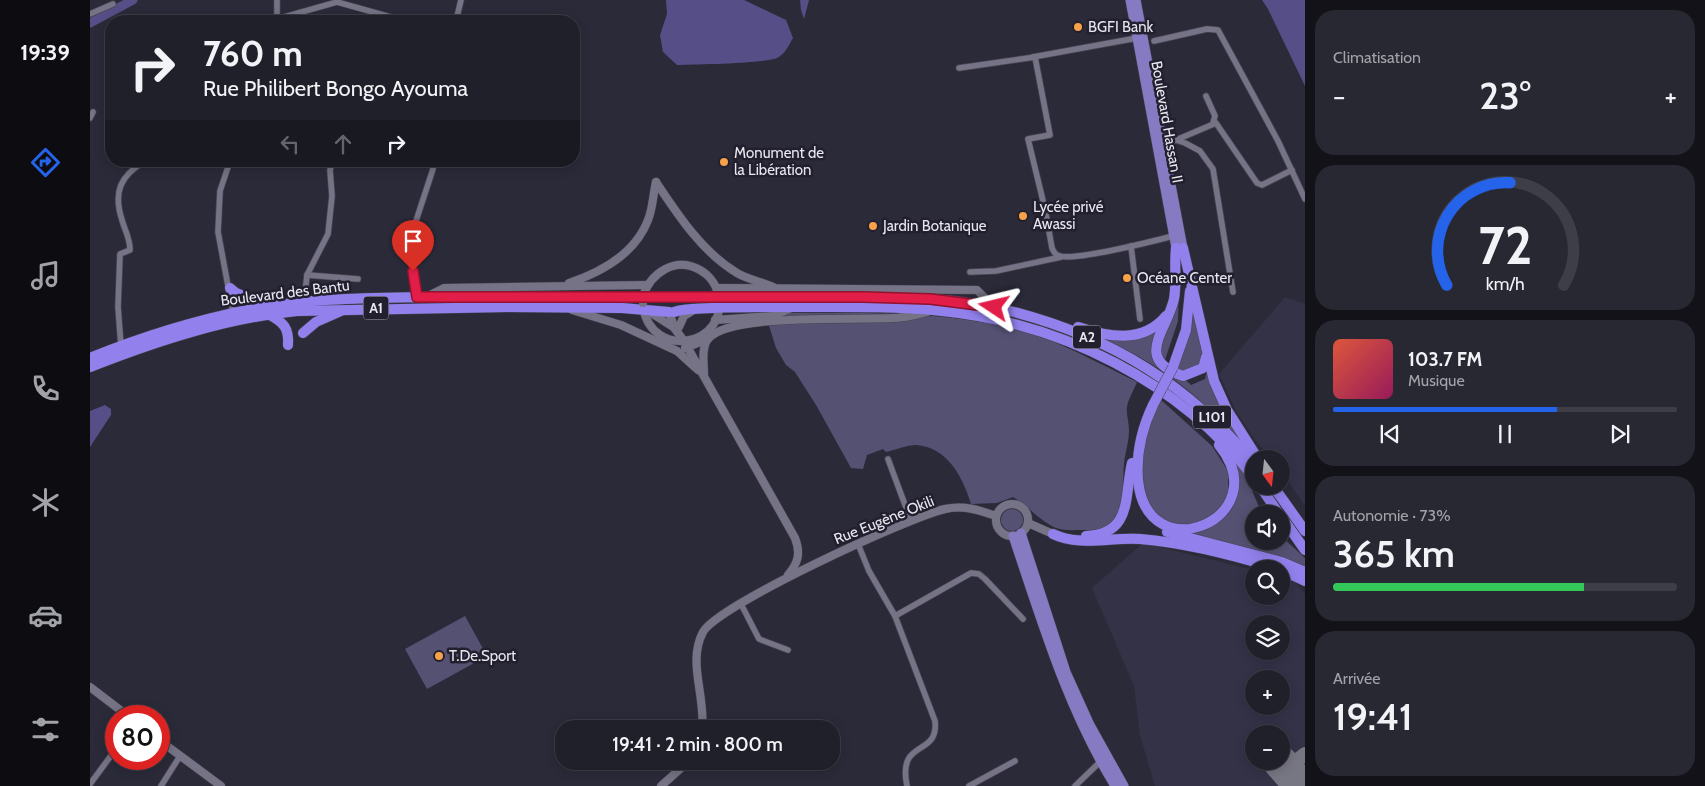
<!DOCTYPE html>
<html lang="fr">
<head>
<meta charset="utf-8">
<style>
  :root { --surface:#20202b; --page:#282833; --text:#f1f3f6; --muted:#a2a3a9; --line:#3d3e47; --accent:#2563eb }
  body { margin:0; font-family:Cabin,sans-serif; background:var(--page); color:var(--text); height:100vh; display:flex; flex-direction:column; font-size:19px; white-space:nowrap }
  * { box-sizing:border-box; margin:0 }
  p { font-size:16px; color:var(--muted) }
  .icon { flex:none; width:28px; height:28px; fill:none; stroke:currentColor; stroke-width:2; stroke-linecap:round; stroke-linejoin:round }
  .map { position:relative; flex:1; overflow:hidden }
  .panel { display:flex; flex-direction:column; gap:10px; padding:10px; background:#121218; width:400px }
  .panel>* { flex:none }
  .banner { position:absolute; left:15px; top:15px; width:475px; height:152px; border-radius:20px; box-shadow:0 2px 12px #0003,0 0 0 1px var(--line); background:#20202b; color:var(--text); overflow:hidden }
  .needle { width:32px; rotate:165deg }
  .controls { position:absolute; left:1155px; top:450px; display:grid; gap:10px }
  .controls a { display:grid; place-items:center; width:45px; height:45px; border-radius:50%; background:var(--surface); box-shadow:0 2px 12px #0003,0 0 0 1px var(--line); font-size:25px }
  .speed { position:absolute; left:15px; top:705px; display:flex; gap:10px; font-size:25px; font-weight:700; text-align:center }
  .speed>* { display:grid; place-content:center; width:65px; height:65px; border-radius:50%; background:var(--surface); box-shadow:0 2px 12px #0003,0 0 0 1px var(--line); line-height:1 }
  .speed .limit { border:8px solid #d22; background:#fff; color:#111 }
  .pin { position:absolute; display:grid; place-items:center; width:42px; height:42px; color:#fff; margin:-51px -21px; border-radius:50% 50% 50% 0; rotate:-45deg; box-shadow:0 0 5px #0007 }
  .pin .icon { rotate:45deg }
  .me { position:absolute; width:55px; margin:-28px; rotate:280deg; stroke-linejoin:round; filter:drop-shadow(0 0 4px #0008) }
  .turn { display:flex; align-items:center; gap:18px; height:105px; padding:0 15px; font-size:22px }
  .turn .icon { width:65px; height:65px; stroke-width:2.5 }
  .turn b { display:block; font-size:35px; line-height:42px }
  .lanes { display:flex; align-items:center; height:48px; padding:0 15px; background:#0003; justify-content:center; gap:25px; direction:ltr }
  .lanes .off { opacity:.35 }
  .big { font-size:38px; font-weight:600; line-height:1.1 }
  .panel .card { flex:1; display:flex; flex-direction:column; justify-content:center; gap:8px; min-width:0; padding:0 18px; border-radius:20px; background:var(--page) }
  .panel .dial { align-items:center; gap:0 }
  .dial svg { height:130px; overflow:visible; fill:none; stroke:var(--line); stroke-width:7; stroke-linecap:round; text-anchor:middle }
  .dial text { fill:var(--text); stroke:none }
  .song { display:flex; align-items:center; gap:15px }
  .cover { width:60px; height:60px; border-radius:8px; background:linear-gradient(135deg,hsl(10 70% 55%),hsl(330 70% 35%)) }
  .played { height:5px; border-radius:2px; background:linear-gradient(90deg,var(--accent) 65%,var(--line) 65%) }
  .keys { display:flex; justify-content:space-around; direction:ltr }
  .heat { display:flex; justify-content:space-between; align-items:center; font-size:28px; direction:ltr }
  .charge { height:8px; border-radius:4px; background:linear-gradient(90deg,#34c759 73%,var(--line) 0) }
  .trip { position:absolute; left:465px; top:720px; width:285px; height:50px; border-radius:20px; background:var(--surface); box-shadow:0 2px 12px #0003,0 0 0 1px var(--line); font-weight:600; line-height:50px; text-align:center }
  main { display:flex; flex:1; min-height:0 }
  .menu { display:flex; flex-direction:column; width:90px; justify-content:space-around; align-items:center; background:#0d0d11; color:var(--muted) }
  .menu .icon { width:35px; height:35px }
  .menu .on { color:var(--accent) }
  .menu b { font-size:22px; color:var(--text) }
  .map>svg:first-child { display:block }
  .built { fill:#343247; fill-rule:evenodd }
  .green { fill:#545173 }
  .water { fill:#564e86 }
  .lines { fill:none; stroke-linecap:round; stroke-linejoin:round }
  .river { stroke:#564e86; stroke-width:9 }
  .taxiway { stroke:#777683; stroke-width:14 }
  .runway { stroke:#777683; stroke-width:34 }
  .street-casing { stroke:#474552; stroke-width:7 }
  .secondary-casing { stroke:#474552; stroke-width:9 }
  .primary-casing { stroke:#474552; stroke-width:10 }
  .highway-casing { stroke:#474552; stroke-width:11 }
  .street { stroke:#757385; stroke-width:5.5 }
  .secondary { stroke:#757385; stroke-width:8 }
  .primary { stroke:#867bc3; stroke-width:9 }
  .highway { stroke:#9281ed; stroke-width:10 }
  .secondary-bridge-casing { stroke:#474552; stroke-width:9; stroke-linecap:butt }
  .highway-bridge-casing { stroke:#474552; stroke-width:11; stroke-linecap:butt }
  .secondary-bridge { stroke:#757385; stroke-width:8 }
  .highway-bridge { stroke:#9281ed; stroke-width:10 }
  .route-casing { stroke:#92132f; stroke-width:12 }
  .route { stroke:#e11d48; stroke-width:9 }
  .poi-dot { fill:#f7a148; stroke:#22202e; stroke-width:2 }
  .labels { text-anchor:middle; stroke-width:5; stroke-linejoin:round; paint-order:stroke }
  .shield { fill:#22202e; stroke:#adabb6; stroke-width:1 }
  .shield-label { font-size:14px; font-weight:bold; fill:#e8e7f1 }
  .poi-label { font-size:15px; fill:#e8e7f1; stroke:#22202e; text-anchor:start }
  .street-label { font-size:15px; fill:#e8e7f1; stroke:#22202e }
</style>
</head>
<body>
<main>
<nav class="menu">
<b>19:39</b>
<svg class="icon on" aria-label="directions" viewBox="0 0 24 24"><path d="M12 3l9 9-9 9-9-9zM9 14v-3h6M13 9l2 2-2 2"/></svg>
<svg class="icon" aria-label="music" viewBox="0 0 24 24"><path d="M9 18V5l10-2v13"/><circle cx="6" cy="18" r="3"/><circle cx="16" cy="16" r="3"/></svg>
<svg class="icon" aria-label="phone" viewBox="0 0 24 24"><path d="M5 4h4l2 5-3 2q2 4 5 5l2-3 5 2v4C11 20 4 13 5 4z"/></svg>
<svg class="icon" aria-label="climate" viewBox="0 0 24 24"><path d="M12 3v18M4 7l16 10M4 17L20 7"/></svg>
<svg class="icon" aria-label="car" viewBox="0 0 24 24"><path d="M5 17H2v-5l4-1 3-4h7l3 4 3 1v5h-3M9 17h6M6 11h13"/><circle cx="7" cy="17" r="2"/><circle cx="17" cy="17" r="2"/></svg>
<svg class="icon" aria-label="filters" viewBox="0 0 24 24"><path d="M4 7h16M4 17h16"/><circle cx="9" cy="7" r="2"/><circle cx="15" cy="17" r="2"/></svg>
</nav>
<div class="map">
<svg width="1215" height="786" viewBox="0 0 1215 786">
  <rect width="100%" height="100%" fill="#2b2a39"/>
  <g class="built">
    <polygon points="1195,297 1215,304 1215,506 1191,471 1191,459 1181,459 1165,440 1146,411 1129,374"/>
    <path d="M1053,543L1164,570V596H1191V576L1202,579L1215,594V786H1065L1050,735L1044,686L1002,588ZM1164,624H1191V651H1164ZM1164,679H1191V706H1164ZM1164,734H1191V761H1164Z"/>
  </g>
  <g class="green">
    <polygon points="1089,290 1088,321 1074,363 1068,354"/>
    <polygon points="1102,297 1114,362 1103,371 1085,371"/>
    <path d="M675,313C766,314 863,307 951,337C984,349 1016,367 1047,382C1044,390 1038,399 1037,407C1036,414 1039,423 1039,430C1039,442 1035,453 1034,464C1031,496 1041,532 993,530C985,530 974,531 966,528C950,521 938,506 923,497L907,503L881,504C873,478 858,447 826,445C817,445 805,450 796,452L793,449L777,455L773,469L761,468L726,405L705,372L696,365L686,348Z"/>
    <path d="M1071,326L1063,350L1101,385L1115,379L1117,369L1126,398L1158,450C1115,400 1069,361 1007,337Z"/>
    <polygon points="1070,399 1122,446 1138,471 1138,498 1131,511 1100,528 1070,521 1052,490 1052,446"/>
    <path d="M1141,457L1155,474L1172,514H1164V541H1191V536L1215,558V568L1089,533C1111,532 1143,523 1146,495C1147,484 1143,469 1141,457Z"/>
    <circle cx="922" cy="520" r="11"/>
    <polygon points="375,616 397,656 337,689 315,649"/>
  </g>
  <g class="water">
    <path d="M576,0H654L696,20L703,38C699,45 696,52 689,57C678,64 605,64 587,65L573,52L570,35L577,14Z"/>
    <polygon points="710,0 719,0 714,19 711,10"/>
    <polygon points="1172,0 1215,0 1215,86 1178,9"/>
    <polygon points="15,405 21,409 21,415 0,447 0,411"/>
  </g>
  <g class="lines">
    <polyline class="river" points="0,23 43,0"/>
    <polyline class="taxiway" points="1201,786 1199,781 1201,765 1215,754"/>
    <polyline class="runway" points="1191,763 1211,786"/>
    <defs>
      <g id="street">
        <polyline points="0,14 23,4"/>
        <polyline points="187,19 247,2 315,21"/>
        <polyline points="187,20 187,0"/>
        <polyline points="346,21 366,21 371,0"/>
        <polyline points="1064,41 1117,29 1128,30 1188,141 1215,199"/>
        <polyline points="943,57 1047,38"/>
        <path d="M869,68L945,57L960,135L938,139L955,209L962,248C964,252 965,255 970,256C985,261 1064,241 1083,236"/>
        <polyline points="1116,96 1125,116 1123,123"/>
        <polyline points="0,118 3,112"/>
        <polyline points="1086,140 1126,123 1167,183 1172,185 1202,170"/>
        <polyline points="1073,144 1086,140 1095,143 1110,151 1123,169 1143,292"/>
        <polyline points="140,161 130,191 128,232 143,313"/>
        <polyline points="1041,246 1050,319"/>
        <polyline points="880,272 906,271 971,257"/>
        <polyline points="217,275 268,279"/>
        <polyline points="327,297 321,257 324,227 343,169 342,161"/>
        <polyline points="214,302 217,275 238,234 242,196 240,170 243,161"/>
        <path d="M31,346L28,307L30,254L40,250C40,238 35,231 32,220C23,192 30,176 55,161"/>
        <polyline points="798,459 821,521"/>
        <path d="M768,544L779,571L805,616L845,721C849,758 807,737 817,786"/>
        <polyline points="651,604 669,639 698,650"/>
        <polyline points="805,616 881,573 889,574 895,579 933,619"/>
        <polyline points="0,784 26,749"/>
        <polyline points="71,786 90,756"/>
        <polyline points="879,786 925,761"/>
        <polyline points="985,786 1011,761"/>
      </g>
      <g id="secondary">
        <path d="M566,182C588,215 612,252 647,273C657,279 672,282 683,287"/>
        <path d="M479,283C512,272 545,254 558,220C563,208 563,194 566,182"/>
        <polyline points="627,288 887,290 904,307"/>
        <polyline points="336,297 354,288 557,285"/>
        <path d="M553,307C562,361 640,346 628,294C626,284 619,275 610,270C585,256 561,273 553,296"/>
        <polyline points="482,310 531,325 587,351 608,370"/>
        <path d="M579,312L585,329L594,341L705,538C711,554 708,563 698,575"/>
        <polyline points="561,313 583,327"/>
        <polyline points="625,320 683,316 701,308"/>
        <polyline points="589,327 594,316 602,311"/>
        <polyline points="595,348 618,339"/>
        <path d="M614,373C614,364 611,348 618,339C641,311 777,322 815,317C822,316 830,314 837,312"/>
        <circle cx="922" cy="520" r="16"/>
        <polyline points="938,523 963,534"/>
        <polyline points="0,687 38,716"/>
        <path d="M612,729C616,697 597,662 613,632C628,605 819,517 855,509C874,505 889,510 906,516"/>
        <polyline points="69,740 131,786"/>
        <polyline points="571,786 599,761"/>
      </g>
      <g id="primary">
        <polyline points="1040,0 1086,248"/>
        <polyline points="1046,0 1093,248"/>
        <polyline points="931,533 976,672 1000,725 1034,786"/>
        <path d="M923,536C952,622 977,708 1025,786"/>
      </g>
      <g id="highway">
        <path d="M1086,248C1084,265 1087,283 1084,299C1077,331 1043,359 1093,376L1113,368L1116,357"/>
        <polyline points="1093,248 1124,381 1137,410 1168,459"/>
        <polyline points="140,288 146,293 178,306"/>
        <path d="M584,312C596,308 609,309 622,308C649,307 677,307 705,307C754,307 803,306 852,311C972,323 1090,382 1164,478"/>
        <path d="M180,315C194,323 199,328 198,345"/>
        <path d="M988,327C1018,337 1053,344 1076,316"/>
        <polyline points="213,333 226,322 251,311"/>
        <path d="M0,358C52,337 103,321 158,310C217,298 277,298 336,297C422,296 508,298 594,297C647,296 700,296 753,297C810,297 868,297 924,312C1023,338 1098,385 1164,463"/>
        <path d="M0,367C66,341 136,318 207,311L418,307L532,308L579,312"/>
        <polyline points="1083,367 1096,330 1100,291"/>
        <path d="M1063,405C1052,428 1046,455 1048,480C1057,573 1188,518 1129,445"/>
        <polyline points="1170,486 1189,514"/>
        <polyline points="1183,486 1215,531"/>
        <polyline points="1191,516 1215,550"/>
        <polyline points="1077,532 1192,562 1215,572"/>
        <path d="M963,534C990,547 1021,537 1050,539C1096,543 1144,555 1188,569"/>
        <path d="M996,536C1043,534 1034,496 1042,463"/>
        <polyline points="1191,570 1215,581"/>
      </g>
    </defs>
    <use href="#street" class="street-casing"/>
    <use href="#secondary" class="secondary-casing"/>
    <use href="#primary" class="primary-casing"/>
    <use href="#highway" class="highway-casing"/>
    <use href="#street" class="street"/>
    <use href="#secondary" class="secondary"/>
    <use href="#primary" class="primary"/>
    <use href="#highway" class="highway"/>
    <defs>
      <polyline id="secondary-bridge" points="553,296 553,303"/>
      <polyline id="highway-bridge" points="1063,405 1083,367"/>
    </defs>
    <use href="#secondary-bridge" class="secondary-bridge-casing"/>
    <use href="#highway-bridge" class="highway-bridge-casing"/>
    <use href="#secondary-bridge" class="secondary-bridge"/>
    <use href="#highway-bridge" class="highway-bridge"/>
  </g>
  <g class="lines">
    <defs>
      <polyline id="route" points="323,271 327,297 773,297 840,299 904,307"/>
    </defs>
    <use href="#route" class="route-casing"/>
    <use href="#route" class="route"/>
  </g>
  <g class="poi-dot">
    <circle cx="988" cy="27" r="5"/>
    <circle cx="634" cy="162" r="5"/>
    <circle cx="933" cy="216" r="5"/>
    <circle cx="783" cy="226" r="5"/>
    <circle cx="1037" cy="278" r="5"/>
    <circle cx="349" cy="656" r="5"/>
  </g>
  <g class="labels">
    <g class="shield">
      <rect x="273.5" y="296.5" width="25" height="23" rx="4"/>
      <rect x="983" y="325.5" width="28" height="23" rx="4"/>
      <rect x="1103" y="405.5" width="38" height="23" rx="4"/>
    </g>
    <g class="shield-label">
      <text x="286" y="313">A1</text>
      <text x="997" y="342">A2</text>
      <text x="1122" y="422">L101</text>
    </g>
    <g class="poi-label">
      <text x="998" y="32">BGFI Bank</text>
      <text x="644" y="158">Monument de<tspan x="644" dy="17">la Libération</tspan></text>
      <text x="943" y="212">Lycée privé<tspan x="943" dy="17">Awassi</tspan></text>
      <text x="793" y="231">Jardin Botanique</text>
      <text x="1047" y="283">Océane Center</text>
      <text x="359" y="661">T.De.Sport</text>
    </g>
    <g class="street-label">
      <text transform="translate(1077 122) rotate(80)" y="5">Boulevard Hassan II</text>
      <text transform="translate(195 293) rotate(-7)" y="5">Boulevard des Bantu</text>
      <text transform="translate(794 520) rotate(-22)" y="5">Rue Eugène Okili</text>
    </g>
  </g>
</svg>
<div class="controls">
<a><svg class="needle" viewBox="-14 -14 28 28"><path d="M0-13l5 13h-10z" fill="#e53935"/><path d="M0 13l5-13h-10z" fill="#a2a3a9"/></svg></a>
<a><svg class="icon" aria-label="sound" viewBox="0 0 24 24"><path d="M4 9h4l5-4v14l-5-4H4zM17 9q2 3 0 6"/></svg></a>
<a><svg class="icon" aria-label="search" viewBox="0 0 24 24"><circle cx="10" cy="10" r="6"/><path d="M15 15l6 6"/></svg></a>
<a><svg class="icon" aria-label="layers" viewBox="0 0 24 24"><path d="M12 4l9 5-9 5-9-5zM3 14l9 5 9-5"/></svg></a>
<a>+</a>
<a>−</a>
</div>
<div class="speed"><div class="limit">80</div></div>
<div class="pin" style="left:323px;top:271px;background:#d93025"><svg class="icon" aria-label="arrive" viewBox="0 0 24 24"><path d="M6 21V4h12l-3 4 3 4H6"/></svg></div>
<svg class="me" style="left:904px;top:307px" viewBox="-20 -20 40 40"><path d="M0-17L14 15 0 8-14 15z" fill="#e11d48" stroke="#fff" stroke-width="4"/></svg>
<div class="trip">19:41 · 2 min · 800 m</div>
<div class="banner">
<div class="turn"><svg class="icon" aria-label="right" viewBox="0 0 24 24"><path d="M7 20v-9h11M14 6l5 5-5 5"/></svg><div><b>760 m</b>Rue Philibert Bongo Ayouma</div></div>
<div class="lanes"><svg class="icon off" aria-label="left" viewBox="0 0 24 24"><path d="M17 20v-9H6M10 6l-5 5 5 5"/></svg><svg class="icon off" aria-label="ahead" viewBox="0 0 24 24"><path d="M12 20V5M6 11l6-6 6 6"/></svg><svg class="icon" aria-label="right" viewBox="0 0 24 24"><path d="M7 20v-9h11M14 6l5 5-5 5"/></svg></div>
</div>
</div>
<section class="panel">
<div class="card"><p>Climatisation</p>
<div class="heat"><a>−</a><b class="big">23°</b><a>+</a></div>
</div>
<div class="card dial"><svg viewBox="0 0 100 80">
<path d="M14 69A42 42 0 1 1 86 69"/>
<path d="M14 69A42 42 0 0 1 53 6" stroke="#2563eb"/>
<text x="50" y="56" font-size="32" font-weight="700">72</text>
<text x="50" y="72" font-size="11">km/h</text>
</svg></div>
<div class="card">
<div class="song"><i class="cover"></i><div><b>103.7 FM</b><p>Musique</p></div></div>
<div class="played"></div>
<div class="keys"><svg class="icon" aria-label="previous" viewBox="0 0 24 24"><path d="M18 5L8 12l10 7zM5 5v14"/></svg><svg class="icon" aria-label="pause" viewBox="0 0 24 24"><path d="M8 5v14M16 5v14"/></svg><svg class="icon" aria-label="next" viewBox="0 0 24 24"><path d="M6 5l10 7-10 7zM19 5v14"/></svg></div>
</div>
<div class="card"><p>Autonomie · 73%</p><b class="big">365 km</b><div class="charge"></div></div>
<div class="card"><p>Arrivée</p><b class="big">19:41</b></div>
</section>
</main>
</body>
</html>
